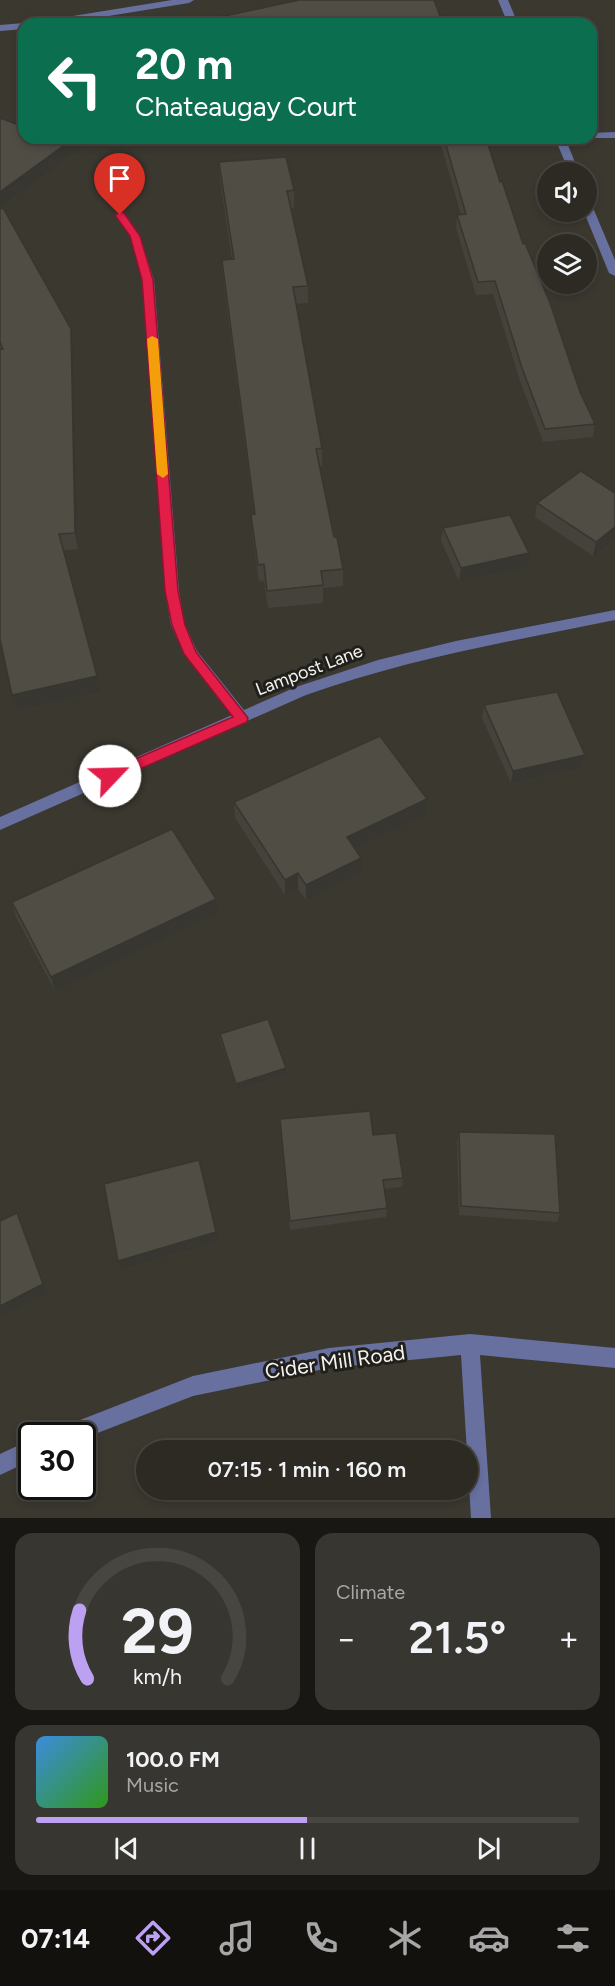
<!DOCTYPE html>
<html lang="en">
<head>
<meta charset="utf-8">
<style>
  :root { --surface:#2c2a23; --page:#383630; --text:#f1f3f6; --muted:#a6a7a6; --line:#484641; --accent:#bca0f2 }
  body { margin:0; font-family:Figtree,sans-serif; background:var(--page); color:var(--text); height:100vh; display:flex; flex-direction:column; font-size:22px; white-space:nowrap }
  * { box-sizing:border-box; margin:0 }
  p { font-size:20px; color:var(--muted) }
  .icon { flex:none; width:33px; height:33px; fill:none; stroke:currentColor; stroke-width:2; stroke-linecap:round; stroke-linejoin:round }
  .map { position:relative; height:1518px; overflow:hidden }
  .side { display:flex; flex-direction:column; gap:15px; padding:15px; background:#181713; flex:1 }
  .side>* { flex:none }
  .top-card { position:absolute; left:18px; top:18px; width:579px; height:126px; border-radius:18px; box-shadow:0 3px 9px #0003,0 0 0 2px var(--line); background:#0b6e4f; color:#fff; overflow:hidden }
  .tools { position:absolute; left:537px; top:162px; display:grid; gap:12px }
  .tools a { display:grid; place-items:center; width:60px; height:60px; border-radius:50%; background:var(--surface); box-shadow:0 3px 9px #0003,0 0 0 2px var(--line); font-size:30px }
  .speed { position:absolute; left:18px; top:1422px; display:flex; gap:12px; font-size:30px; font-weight:700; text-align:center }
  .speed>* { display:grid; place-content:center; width:78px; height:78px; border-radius:50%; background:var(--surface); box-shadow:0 3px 9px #0003,0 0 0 2px var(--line); line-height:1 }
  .speed .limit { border:3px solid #111; border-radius:9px; background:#fff; color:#111 }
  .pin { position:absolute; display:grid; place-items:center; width:51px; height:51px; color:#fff; margin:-62px -26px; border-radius:50% 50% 50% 0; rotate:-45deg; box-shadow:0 0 6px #0007 }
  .pin .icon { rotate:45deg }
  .me { position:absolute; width:66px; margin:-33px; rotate:66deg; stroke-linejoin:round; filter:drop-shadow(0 0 4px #0008) }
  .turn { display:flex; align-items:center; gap:21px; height:126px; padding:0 18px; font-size:27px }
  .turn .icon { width:78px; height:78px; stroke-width:2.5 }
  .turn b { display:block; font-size:42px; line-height:51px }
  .big { font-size:45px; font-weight:600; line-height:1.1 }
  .side .widget { flex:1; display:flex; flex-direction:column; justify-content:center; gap:9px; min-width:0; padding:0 21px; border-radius:18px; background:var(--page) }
  .side .dial { align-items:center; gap:0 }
  .dial svg { height:156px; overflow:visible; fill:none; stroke:var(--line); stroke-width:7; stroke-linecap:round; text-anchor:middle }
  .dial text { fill:var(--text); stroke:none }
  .song { display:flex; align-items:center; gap:18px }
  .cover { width:72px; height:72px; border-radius:9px; background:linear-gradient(135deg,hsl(210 70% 55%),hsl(110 70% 35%)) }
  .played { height:6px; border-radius:3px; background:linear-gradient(90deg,var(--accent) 50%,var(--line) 50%) }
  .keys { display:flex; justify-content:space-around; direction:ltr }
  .heat { display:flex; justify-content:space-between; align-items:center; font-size:33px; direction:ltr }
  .side .tiles { flex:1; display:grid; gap:15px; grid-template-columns:1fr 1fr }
  .widget:last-child { grid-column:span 2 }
  .trip { position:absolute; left:136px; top:1440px; width:342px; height:60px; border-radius:30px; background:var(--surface); box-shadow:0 3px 9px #0003,0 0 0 2px var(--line); font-weight:600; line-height:60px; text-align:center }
  .menu { display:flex; height:96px; justify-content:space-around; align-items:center; background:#12110e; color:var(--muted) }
  .menu .icon { width:42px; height:42px }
  .menu .on { color:var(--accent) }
  .menu b { font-size:27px; color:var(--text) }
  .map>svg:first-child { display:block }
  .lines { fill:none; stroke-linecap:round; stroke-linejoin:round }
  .minor { fill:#6870a0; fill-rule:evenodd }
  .tertiary { fill:#6870a0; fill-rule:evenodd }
  .wall { fill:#44423a }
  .shaded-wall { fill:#373630 }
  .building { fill:#4f4d44; stroke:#373630; stroke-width:1.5 }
  .route { fill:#e11d48; stroke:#92132f; stroke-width:1.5 }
  .slow { fill:#f59e0b }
  .labels { text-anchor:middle; stroke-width:6; stroke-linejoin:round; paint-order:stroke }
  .street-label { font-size:18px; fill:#f4f3ed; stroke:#201f1b }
  .near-street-label { font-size:21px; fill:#f4f3ed; stroke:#201f1b }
</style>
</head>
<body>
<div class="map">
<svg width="615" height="1518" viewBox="0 0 615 1518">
  <rect width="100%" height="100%" fill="#3a382f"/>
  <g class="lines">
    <g class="minor">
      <polygon points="498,0 508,0 518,24 508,24"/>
      <polygon points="615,132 615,138 587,138 591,138 591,133"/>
      <polygon points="555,138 565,138 579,172 569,172"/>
      <polygon points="586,200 591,203 615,260 615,276 609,273 584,212 586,212"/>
      <path d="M120,212L124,213L140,236L154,280L179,591L185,625L197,651L244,710L296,687L378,660L456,641L615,610V620C511,641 407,659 306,695L0,830V817L232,715L184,654L171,625L165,591L142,280L130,236L115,215Z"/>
      <polygon points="470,1334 615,1348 615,1368 480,1355 491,1518 471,1518 461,1355 329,1368 193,1396 82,1439 82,1436 54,1436 57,1429 193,1376 329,1348"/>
      <polygon points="32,1439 32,1460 0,1475 0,1454"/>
    </g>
    <g class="tertiary">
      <polygon points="172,0 194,0 189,3 59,24 37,24 42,21"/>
      <polygon points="24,23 27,24 24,24 24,29 0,31 0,25"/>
    </g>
  </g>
  <g class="wall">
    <polygon points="439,138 486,138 500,182 523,244 580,392 595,424 593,437 543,442 520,381 493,294 476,295 456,228 457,215 461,215"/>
    <polygon points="219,162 294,190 294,208 291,208 308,286 308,303 296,304 322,448 322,466 320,466 334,537 343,569 343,586 323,588 323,603 268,608 264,581 259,582 252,532 251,515 254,514 223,278 222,260 232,260 220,180"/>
    <polygon points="0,209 71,329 73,346 78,549 64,550 100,692 16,710 0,639"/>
    <polygon points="615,493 593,556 535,517 537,503"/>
    <polygon points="443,528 527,567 459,581 441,541"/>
    <polygon points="484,705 585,755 582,768 511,783 482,718"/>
    <polygon points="234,802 425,815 355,849 360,874 306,900 298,889 285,895 235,818"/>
    <polygon points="12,902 217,914 55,991 16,917"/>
    <polygon points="220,1034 286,1074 237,1089 220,1039"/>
    <polygon points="280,1119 373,1135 403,1178 402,1187 384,1189 387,1208 386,1217 290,1230"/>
    <polygon points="459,1132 560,1213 557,1222 459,1215 457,1142"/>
  </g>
  <g class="shaded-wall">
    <polygon points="74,138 93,138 0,207 0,192"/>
    <polygon points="71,329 73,346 78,549 75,533"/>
    <polygon points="615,527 615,538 593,556 596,542"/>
    <polygon points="529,553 527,567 459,581 461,568"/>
    <polygon points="97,676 100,692 16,710 12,695"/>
    <polygon points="585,755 582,768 511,783 513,771"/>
    <polygon points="427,799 425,815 346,853 347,837"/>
    <polygon points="361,858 360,874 306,900 306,885"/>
    <polygon points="298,873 298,889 285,895 285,880"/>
    <polygon points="216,899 217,914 55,991 51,977"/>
    <polygon points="286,1068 286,1074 237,1089 236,1084"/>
    <polygon points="17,1213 47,1293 0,1316 0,1306"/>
    <polygon points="216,1232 217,1241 120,1269 118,1261"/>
  </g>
  <g class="building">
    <polygon points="299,0 434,0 443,24 188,24"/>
    <polygon points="0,118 24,127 24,138 74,138 0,192"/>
    <polygon points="444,138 486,138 500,182 502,181 523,244 525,243 550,303 580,392 595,424 545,429 522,368 495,281 478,282 457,215 466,214"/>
    <polygon points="286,157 294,190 287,191 308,286 293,287 322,448 316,449 334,537 337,537 343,569 321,571 323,585 267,591 264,564 258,565 251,515 255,514 222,260 234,259 219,162"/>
    <polygon points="3,208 71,329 75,533 59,534 97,676 12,695 0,639 0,349 3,349 0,342 0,209"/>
    <polygon points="581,471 615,493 615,527 596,542 537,503"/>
    <polygon points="510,515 529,553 461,568 443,528"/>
    <polygon points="557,692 585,755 513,771 484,705"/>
    <polygon points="380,736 427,799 347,837 361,858 306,885 298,873 285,880 234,802"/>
    <polygon points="172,829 216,899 51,977 12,902"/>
    <polygon points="268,1019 286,1068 236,1084 220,1034"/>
    <polygon points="370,1111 373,1135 396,1133 403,1178 383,1180 387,1208 290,1221 280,1119"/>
    <polygon points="459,1132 555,1134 560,1213 461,1206"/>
    <polygon points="199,1160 216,1232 118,1261 104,1184"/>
    <polygon points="17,1213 43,1284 0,1306 0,1221"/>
  </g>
  <polygon class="route" points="120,212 124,213 140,236 153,280 178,591 185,625 196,652 248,718 247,722 110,782 105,780 103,776 105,772 233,717 184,654 172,625 165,591 142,280 130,236 115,215"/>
  <polygon class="slow" points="152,336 158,339 168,474 163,478 157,474 147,339"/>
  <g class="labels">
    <g class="street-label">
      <text transform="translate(309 670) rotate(-21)" y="6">Lampost Lane</text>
    </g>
    <g class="near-street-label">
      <text transform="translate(335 1362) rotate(-8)" y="7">Cider Mill Road</text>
    </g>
  </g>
</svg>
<div class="tools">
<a><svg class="icon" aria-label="sound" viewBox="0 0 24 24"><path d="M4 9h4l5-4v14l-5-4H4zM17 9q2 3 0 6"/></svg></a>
<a><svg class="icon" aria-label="layers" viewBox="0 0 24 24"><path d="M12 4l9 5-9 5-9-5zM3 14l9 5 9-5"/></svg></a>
</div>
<div class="speed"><div class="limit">30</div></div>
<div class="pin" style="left:120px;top:215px;background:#d93025"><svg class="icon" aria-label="arrive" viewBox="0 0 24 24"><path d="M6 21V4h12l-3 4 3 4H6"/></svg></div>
<svg class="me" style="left:110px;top:776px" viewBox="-20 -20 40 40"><circle r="19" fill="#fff"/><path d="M0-13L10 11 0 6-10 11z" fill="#e11d48"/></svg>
<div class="trip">07:15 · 1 min · 160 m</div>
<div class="top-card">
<div class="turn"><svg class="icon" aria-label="left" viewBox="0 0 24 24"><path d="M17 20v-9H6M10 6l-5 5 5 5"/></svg><div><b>20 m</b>Chateaugay Court</div></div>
</div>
</div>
<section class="side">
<div class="tiles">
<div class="widget dial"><svg viewBox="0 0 100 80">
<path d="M14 69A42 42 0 1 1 86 69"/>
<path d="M14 69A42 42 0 0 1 10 34" stroke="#bca0f2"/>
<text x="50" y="56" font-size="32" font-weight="700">29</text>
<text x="50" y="72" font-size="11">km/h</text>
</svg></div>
<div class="widget"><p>Climate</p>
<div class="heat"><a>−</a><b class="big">21.5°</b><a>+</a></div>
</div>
<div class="widget">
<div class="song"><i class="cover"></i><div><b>100.0 FM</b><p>Music</p></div></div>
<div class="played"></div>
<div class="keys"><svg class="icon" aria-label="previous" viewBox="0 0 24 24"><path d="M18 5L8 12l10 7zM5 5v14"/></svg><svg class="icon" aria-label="pause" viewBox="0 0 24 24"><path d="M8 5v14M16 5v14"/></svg><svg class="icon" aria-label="next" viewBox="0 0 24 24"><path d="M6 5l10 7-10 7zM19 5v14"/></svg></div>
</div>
</div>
</section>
<nav class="menu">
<b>07:14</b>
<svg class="icon on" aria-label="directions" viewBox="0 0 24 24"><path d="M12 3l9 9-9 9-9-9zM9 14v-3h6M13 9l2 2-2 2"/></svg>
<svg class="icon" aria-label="music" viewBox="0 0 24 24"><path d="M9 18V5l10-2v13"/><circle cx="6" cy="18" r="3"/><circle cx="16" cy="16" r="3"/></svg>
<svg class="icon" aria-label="phone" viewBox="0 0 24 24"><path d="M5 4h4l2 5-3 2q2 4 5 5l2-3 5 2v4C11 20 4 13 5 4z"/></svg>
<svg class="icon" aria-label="climate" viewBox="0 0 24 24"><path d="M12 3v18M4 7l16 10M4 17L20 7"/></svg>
<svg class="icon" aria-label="car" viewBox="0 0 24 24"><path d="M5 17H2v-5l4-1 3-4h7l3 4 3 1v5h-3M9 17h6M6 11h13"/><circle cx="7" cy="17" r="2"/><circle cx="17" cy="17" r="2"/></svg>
<svg class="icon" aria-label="filters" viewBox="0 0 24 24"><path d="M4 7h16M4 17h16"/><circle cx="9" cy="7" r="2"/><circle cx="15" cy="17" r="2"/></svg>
</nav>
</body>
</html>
